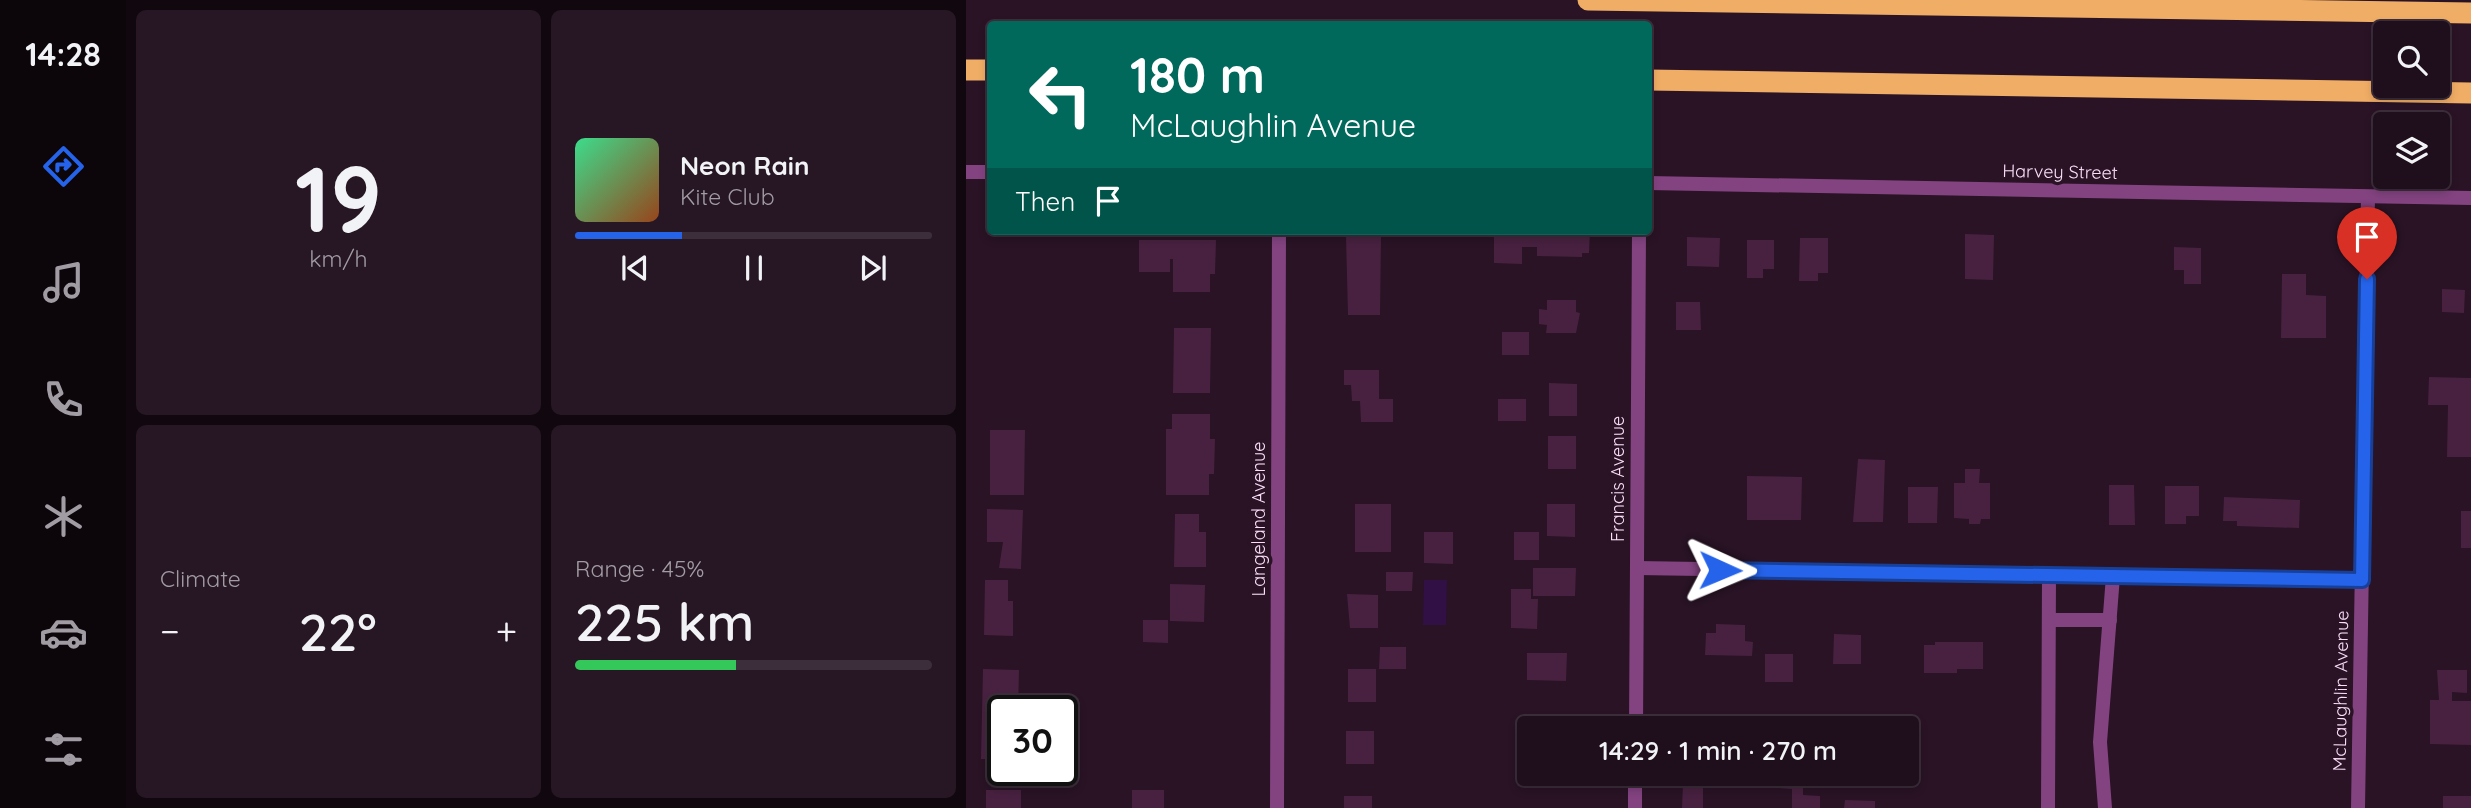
<!DOCTYPE html>
<html lang="en">
<head>
<meta charset="utf-8">
<style>
  :root { --surface:#1f0e1c; --page:#271725; --text:#f1f3f6; --muted:#a19ca3; --line:#3c2e3b; --accent:#2563eb }
  body { margin:0; font-family:Quicksand,sans-serif; background:var(--page); color:var(--text); height:100vh; display:flex; flex-direction:column; font-size:26px; white-space:nowrap }
  * { box-sizing:border-box; margin:0 }
  p { font-size:23px; color:var(--muted) }
  .icon { flex:none; width:38px; height:38px; fill:none; stroke:currentColor; stroke-width:2; stroke-linecap:round; stroke-linejoin:round }
  .map { position:relative; flex:1; overflow:hidden }
  .panel { display:flex; flex-direction:column; gap:10px; padding:10px; background:#11080f; width:840px }
  .panel>* { flex:none }
  .top-card { position:absolute; left:21px; top:21px; width:665px; height:214px; border-radius:7px; box-shadow:0 4px 10px #0003,0 0 0 2px var(--line); background:#00695c; color:#fff; overflow:hidden }
  .tools { position:absolute; left:1407px; top:21px; display:grid; gap:14px }
  .tools a { display:grid; place-items:center; width:77px; height:77px; border-radius:7px; background:var(--surface); box-shadow:0 4px 10px #0003,0 0 0 2px var(--line); font-size:35px }
  .speed { position:absolute; left:21px; top:695px; display:flex; gap:14px; font-size:35px; font-weight:700; text-align:center }
  .speed>* { display:grid; place-content:center; width:91px; height:91px; border-radius:50%; background:var(--surface); box-shadow:0 4px 10px #0003,0 0 0 2px var(--line); line-height:1 }
  .speed .limit { border:4px solid #111; border-radius:10px; background:#fff; color:#111 }
  .pin { position:absolute; display:grid; place-items:center; width:60px; height:60px; color:#fff; margin:-72px -30px; border-radius:50% 50% 50% 0; rotate:-45deg; box-shadow:0 0 7px #0007 }
  .pin .icon { rotate:45deg }
  .me { position:absolute; width:77px; margin:-38px; rotate:91deg; stroke-linejoin:round; filter:drop-shadow(0 0 5px #0008) }
  .turn { display:flex; align-items:center; gap:24px; height:147px; padding:0 28px; font-size:32px }
  .turn .icon { width:91px; height:91px; stroke-width:2.5 }
  .turn b { display:block; font-size:49px; line-height:60px }
  .then { display:flex; align-items:center; height:66px; padding:0 28px; background:#0003; gap:14px; font-size:26px }
  .big { font-size:52px; font-weight:600; line-height:1.1 }
  .panel .card { flex:1; display:flex; flex-direction:column; justify-content:center; gap:10px; min-width:0; padding:0 24px; border-radius:10px; background:var(--page) }
  .panel .dial { align-items:center; gap:0 }
  .dial b { font-size:91px; line-height:1 }
  .song { display:flex; align-items:center; gap:21px }
  .cover { width:84px; height:84px; border-radius:10px; background:linear-gradient(135deg,hsl(150 70% 55%),hsl(20 70% 35%)) }
  .played { height:7px; border-radius:4px; background:linear-gradient(90deg,var(--accent) 30%,var(--line) 30%) }
  .keys { display:flex; justify-content:space-around; direction:ltr }
  .heat { display:flex; justify-content:space-between; align-items:center; font-size:38px; direction:ltr }
  .charge { height:10px; border-radius:5px; background:linear-gradient(90deg,#34c759 45%,var(--line) 0) }
  .panel .tiles { flex:1; display:grid; gap:10px; grid-template-columns:repeat(2,1fr) }
  .trip { position:absolute; left:551px; top:716px; width:402px; height:70px; border-radius:7px; background:var(--surface); box-shadow:0 4px 10px #0003,0 0 0 2px var(--line); font-weight:600; line-height:70px; text-align:center }
  main { display:flex; flex:1; min-height:0 }
  .menu { display:flex; flex-direction:column; width:126px; justify-content:space-around; align-items:center; background:#0c060b; color:var(--muted) }
  .menu .icon { width:49px; height:49px }
  .menu .on { color:var(--accent) }
  .menu b { font-size:32px; color:var(--text) }
  .map>svg:first-child { display:block }
  .water { fill:#311045 }
  .building { fill:#482140 }
  .lines { fill:none; stroke-linecap:round; stroke-linejoin:round }
  .service { stroke:#834381; stroke-width:14 }
  .minor { stroke:#834381; stroke-width:14 }
  .tertiary { stroke:#834381; stroke-width:14 }
  .motorway { stroke:#f0ad65; stroke-width:21 }
  .route-casing { stroke:#184099; stroke-width:18 }
  .route { stroke:#2563eb; stroke-width:12 }
  .labels { text-anchor:middle; stroke-width:7; stroke-linejoin:round; paint-order:stroke }
  .street-label { font-size:18px; fill:#fcdef9; stroke:#291325 }
</style>
</head>
<body>
<main>
<nav class="menu">
<b>14:28</b>
<svg class="icon on" aria-label="directions" viewBox="0 0 24 24"><path d="M12 3l9 9-9 9-9-9zM9 14v-3h6M13 9l2 2-2 2"/></svg>
<svg class="icon" aria-label="music" viewBox="0 0 24 24"><path d="M9 18V5l10-2v13"/><circle cx="6" cy="18" r="3"/><circle cx="16" cy="16" r="3"/></svg>
<svg class="icon" aria-label="phone" viewBox="0 0 24 24"><path d="M5 4h4l2 5-3 2q2 4 5 5l2-3 5 2v4C11 20 4 13 5 4z"/></svg>
<svg class="icon" aria-label="climate" viewBox="0 0 24 24"><path d="M12 3v18M4 7l16 10M4 17L20 7"/></svg>
<svg class="icon" aria-label="car" viewBox="0 0 24 24"><path d="M5 17H2v-5l4-1 3-4h7l3 4 3 1v5h-3M9 17h6M6 11h13"/><circle cx="7" cy="17" r="2"/><circle cx="17" cy="17" r="2"/></svg>
<svg class="icon" aria-label="filters" viewBox="0 0 24 24"><path d="M4 7h16M4 17h16"/><circle cx="9" cy="7" r="2"/><circle cx="15" cy="17" r="2"/></svg>
</nav>
<section class="panel">
<div class="tiles">
<div class="card dial"><b>19</b><p>km/h</p></div>
<div class="card">
<div class="song"><i class="cover"></i><div><b>Neon Rain</b><p>Kite Club</p></div></div>
<div class="played"></div>
<div class="keys"><svg class="icon" aria-label="previous" viewBox="0 0 24 24"><path d="M18 5L8 12l10 7zM5 5v14"/></svg><svg class="icon" aria-label="pause" viewBox="0 0 24 24"><path d="M8 5v14M16 5v14"/></svg><svg class="icon" aria-label="next" viewBox="0 0 24 24"><path d="M6 5l10 7-10 7zM19 5v14"/></svg></div>
</div>
<div class="card"><p>Climate</p>
<div class="heat"><a>−</a><b class="big">22°</b><a>+</a></div>
</div>
<div class="card"><p>Range · 45%</p><b class="big">225 km</b><div class="charge"></div></div>
</div>
</section>
<div class="map">
<svg width="1505" height="808" viewBox="0 0 1505 808">
  <rect width="100%" height="100%" fill="#291325"/>
  <polygon class="water" points="458,580 481,580 480,625 457,625"/>
  <g class="building">
    <polygon points="572,231 624,231 623,253 616,253 616,257 571,256 571,247 556,247 556,264 528,263 528,235 572,236"/>
    <polygon points="999,234 1028,235 1027,280 999,279"/>
    <polygon points="380,236 415,237 414,315 382,315"/>
    <polygon points="721,237 754,238 753,267 721,266"/>
    <polygon points="834,238 862,238 862,273 852,273 852,281 833,281"/>
    <polygon points="173,240 250,240 249,274 244,274 244,292 207,292 207,259 204,259 204,272 173,272"/>
    <polygon points="781,240 808,240 808,269 797,269 797,278 781,278"/>
    <polygon points="1208,247 1235,248 1235,284 1218,284 1218,270 1208,270"/>
    <polygon points="1316,274 1340,274 1340,295 1360,296 1360,338 1315,338"/>
    <polygon points="1476,289 1499,290 1498,313 1476,312"/>
    <polygon points="581,300 610,300 610,312 614,313 610,333 580,333 581,325 573,324 573,309 581,310"/>
    <polygon points="710,302 734,302 735,330 710,330"/>
    <polygon points="208,328 245,328 244,393 207,393"/>
    <rect x="536" y="332" width="27" height="23"/>
    <polygon points="378,370 413,370 413,399 427,399 427,422 395,422 394,401 386,401 385,385 378,385"/>
    <polygon points="1463,377 1505,378 1505,457 1481,457 1482,405 1462,405"/>
    <polygon points="583,383 611,384 611,416 583,416"/>
    <rect x="532" y="399" width="28" height="22"/>
    <polygon points="206,414 244,414 244,439 249,439 248,474 243,474 243,495 200,495 200,429 206,429"/>
    <polygon points="24,430 59,430 58,495 24,495"/>
    <rect x="582" y="436" width="28" height="33"/>
    <polygon points="892,459 919,460 917,522 887,522"/>
    <polygon points="999,469 1014,469 1013,483 1024,483 1024,519 1015,519 1014,524 1003,524 1003,519 988,518 988,483 999,483"/>
    <polygon points="781,476 836,477 835,520 781,520"/>
    <polygon points="1143,485 1168,485 1169,525 1143,525"/>
    <polygon points="1199,486 1233,486 1233,516 1220,516 1220,524 1199,524"/>
    <polygon points="942,487 972,487 971,523 942,523"/>
    <polygon points="1258,497 1334,500 1333,528 1271,526 1271,521 1257,521"/>
    <rect x="389" y="504" width="36" height="48"/>
    <polygon points="581,504 609,504 609,537 581,536"/>
    <polygon points="21,509 57,510 55,569 33,568 37,542 21,542"/>
    <rect x="1495" y="511" width="10" height="37"/>
    <polygon points="209,514 233,514 233,532 240,532 240,567 208,567"/>
    <polygon points="458,532 487,532 487,564 458,563"/>
    <rect x="548" y="532" width="25" height="28"/>
    <polygon points="567,568 610,568 609,596 567,596"/>
    <polygon points="420,572 447,572 446,591 420,591"/>
    <polygon points="19,580 42,580 42,601 47,601 47,636 18,635"/>
    <polygon points="204,584 239,585 238,622 204,621"/>
    <polygon points="545,589 565,589 565,599 572,599 571,629 545,628"/>
    <polygon points="381,594 412,595 412,628 384,628"/>
    <polygon points="177,620 202,620 202,643 177,642"/>
    <polygon points="750,624 779,625 779,641 787,642 786,656 739,655 740,633 750,633"/>
    <polygon points="868,634 895,635 895,664 867,664"/>
    <polygon points="969,642 1017,642 1017,669 991,669 991,673 958,673 958,645 969,645"/>
    <polygon points="414,647 440,647 440,669 413,669"/>
    <polygon points="561,653 601,653 600,681 561,680"/>
    <rect x="799" y="654" width="28" height="28"/>
    <polygon points="17,669 53,670 52,710 37,710 37,759 15,759"/>
    <rect x="382" y="669" width="28" height="33"/>
    <polygon points="1471,670 1501,670 1501,693 1486,692 1486,701 1505,701 1505,745 1464,744 1464,700 1473,700"/>
    <rect x="380" y="731" width="28" height="33"/>
    <polygon points="813,774 830,774 830,782 837,782 837,795 854,796 854,808 826,808 826,789 812,788"/>
    <polygon points="717,783 737,784 737,808 716,808"/>
    <rect x="20" y="790" width="35" height="18"/>
    <rect x="166" y="790" width="32" height="18"/>
    <rect x="378" y="796" width="28" height="12"/>
    <rect x="1477" y="796" width="28" height="12"/>
    <polygon points="879,800 909,801 909,808 878,808"/>
  </g>
  <g class="lines">
    <g class="service">
      <polyline points="1083,620 1144,620"/>
      <polyline points="1082,808 1083,575"/>
      <polyline points="1139,808 1134,742 1147,576"/>
    </g>
    <g class="minor">
      <polyline points="671,568 1396,580"/>
      <polyline points="670,728 673,231"/>
      <polyline points="311,808 313,231"/>
      <polyline points="669,808 669,774"/>
      <polyline points="1392,808 1402,197"/>
    </g>
    <g class="tertiary">
      <polyline points="0,172 24,172"/>
      <polyline points="682,183 1505,198"/>
    </g>
    <g class="motorway">
      <polyline points="622,0 1505,13"/>
      <polyline points="0,70 24,70"/>
      <polyline points="682,80 1505,93"/>
    </g>
  </g>
  <g class="lines">
    <defs>
      <polyline id="route" points="754,570 1396,580 1401,279"/>
    </defs>
    <use href="#route" class="route-casing"/>
    <use href="#route" class="route"/>
  </g>
  <g class="labels">
    <g class="street-label">
      <text transform="translate(1094 172) rotate(1)" y="6">Harvey Street</text>
      <text transform="translate(652 479) rotate(-90)" y="6">Francis Avenue</text>
      <text transform="translate(293 519) rotate(-90)" y="6">Langeland Avenue</text>
      <text transform="translate(1375 691) rotate(-89)" y="6">McLaughlin Avenue</text>
    </g>
  </g>
</svg>
<div class="tools">
<a><svg class="icon" aria-label="search" viewBox="0 0 24 24"><circle cx="10" cy="10" r="6"/><path d="M15 15l6 6"/></svg></a>
<a><svg class="icon" aria-label="layers" viewBox="0 0 24 24"><path d="M12 4l9 5-9 5-9-5zM3 14l9 5 9-5"/></svg></a>
</div>
<div class="speed"><div class="limit">30</div></div>
<div class="pin" style="left:1401px;top:279px;background:#d93025"><svg class="icon" aria-label="arrive" viewBox="0 0 24 24"><path d="M6 21V4h12l-3 4 3 4H6"/></svg></div>
<svg class="me" style="left:754px;top:570px" viewBox="-20 -20 40 40"><path d="M0-17L14 15 0 8-14 15z" fill="#2563eb" stroke="#fff" stroke-width="4"/></svg>
<div class="trip">14:29 · 1 min · 270 m</div>
<div class="top-card">
<div class="turn"><svg class="icon" aria-label="left" viewBox="0 0 24 24"><path d="M17 20v-9H6M10 6l-5 5 5 5"/></svg><div><b>180 m</b>McLaughlin Avenue</div></div>
<div class="then">Then<svg class="icon" aria-label="arrive" viewBox="0 0 24 24"><path d="M6 21V4h12l-3 4 3 4H6"/></svg></div>
</div>
</div>
</main>
</body>
</html>
